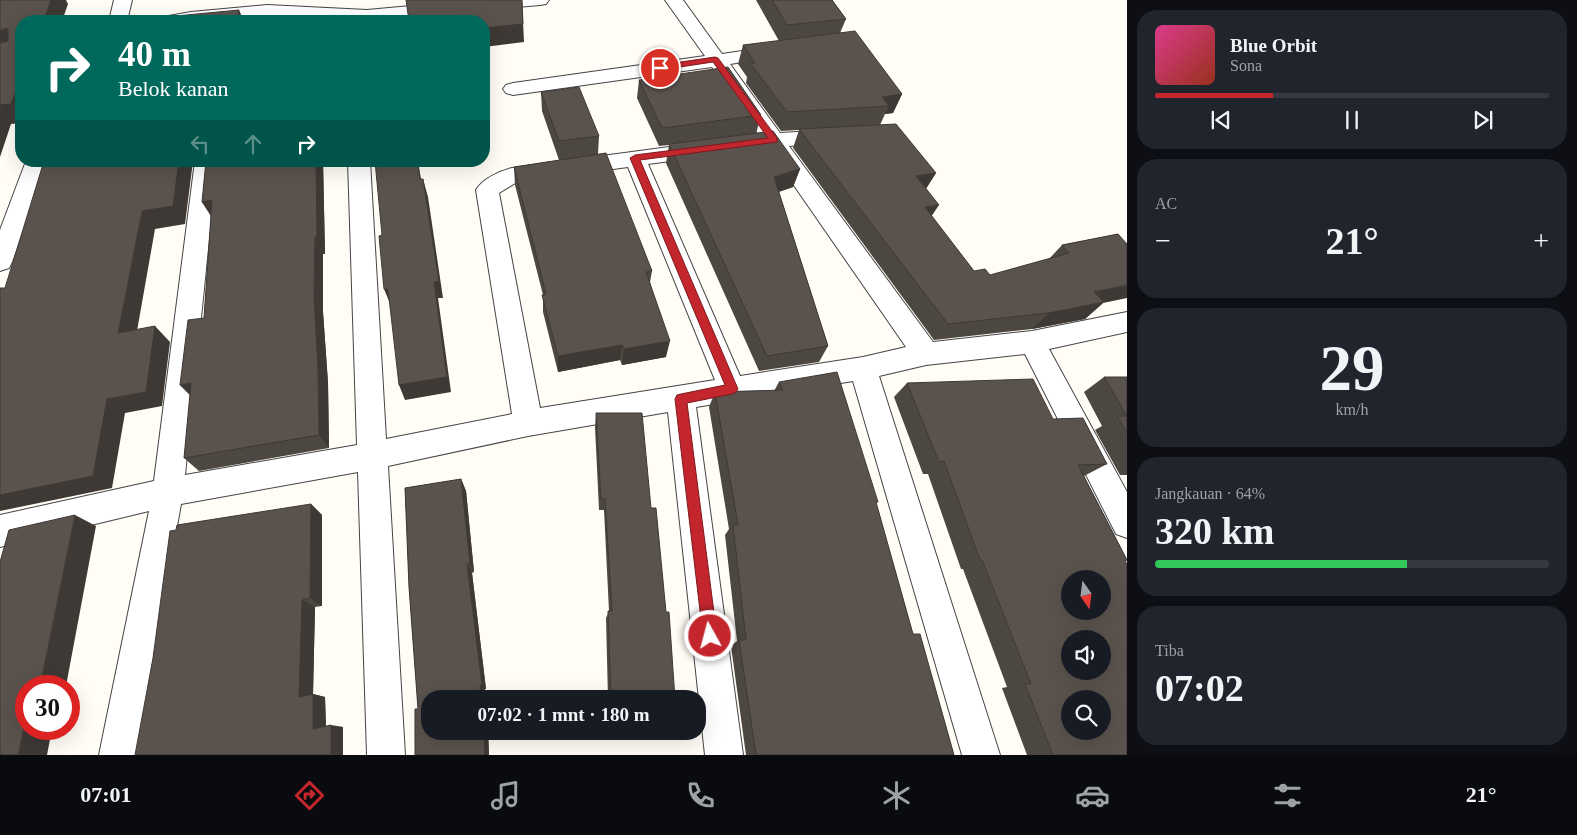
<!DOCTYPE html>
<html lang="id">
<head>
<meta charset="utf-8">
<style>
  :root { --surface:#171b24; --page:#20242c; --text:#f1f3f6; --muted:#9ea1a6; --line:#363941; --accent:#c4262e }
  body { margin:0; font-family:Georgia,serif; background:var(--page); color:var(--text); height:100vh; display:flex; flex-direction:column; font-size:19px; white-space:nowrap }
  * { box-sizing:border-box; margin:0 }
  p { font-size:16px; color:var(--muted) }
  .icon { flex:none; width:28px; height:28px; fill:none; stroke:currentColor; stroke-width:2; stroke-linecap:round; stroke-linejoin:round }
  .map { position:relative; flex:1; overflow:hidden }
  .details { display:flex; flex-direction:column; gap:10px; padding:10px; background:#0d0f14; width:450px }
  .details>* { flex:none }
  .hud { position:absolute; left:15px; top:15px; width:475px; height:152px; border-radius:20px; box-shadow:0 5px 20px #0002; background:#00695c; color:#fff; overflow:hidden }
  .needle { width:32px; rotate:166deg }
  .controls { position:absolute; left:1061px; top:570px; display:grid; gap:10px }
  .controls a { display:grid; place-items:center; width:50px; height:50px; border-radius:50%; background:var(--surface); box-shadow:0 5px 20px #0002; font-size:25px }
  .speed { position:absolute; left:15px; top:675px; display:flex; gap:10px; font-size:25px; font-weight:700; text-align:center }
  .speed>* { display:grid; place-content:center; width:65px; height:65px; border-radius:50%; background:var(--surface); box-shadow:0 5px 20px #0002; line-height:1 }
  .speed .limit { border:8px solid #d22; background:#fff; color:#111 }
  .pin { position:absolute; display:grid; place-items:center; width:42px; height:42px; color:#fff; margin:-21px; border:2px solid #fff; border-radius:50%; box-shadow:0 1px 5px #0007 }
  .me { position:absolute; width:55px; margin:-28px; rotate:353deg; stroke-linejoin:round; filter:drop-shadow(0 0 4px #0008) }
  .turn { display:flex; align-items:center; gap:18px; height:105px; padding:0 20px; font-size:22px }
  .turn .icon { width:65px; height:65px; stroke-width:2.5 }
  .turn b { display:block; font-size:35px; line-height:42px }
  .lanes { display:flex; align-items:center; height:48px; padding:0 20px; background:#0003; justify-content:center; gap:25px; direction:ltr }
  .lanes .off { opacity:.35 }
  .big { font-size:38px; font-weight:700; line-height:1.1 }
  .details .widget { flex:1; display:flex; flex-direction:column; justify-content:center; gap:8px; min-width:0; padding:0 18px; border-radius:20px; background:var(--page) }
  .details .dial { align-items:center; gap:0 }
  .dial b { font-size:65px; line-height:1 }
  .song { display:flex; align-items:center; gap:15px }
  .cover { width:60px; height:60px; border-radius:8px; background:linear-gradient(135deg,hsl(330 70% 55%),hsl(10 70% 35%)) }
  .played { height:5px; border-radius:2px; background:linear-gradient(90deg,var(--accent) 30%,var(--line) 30%) }
  .keys { display:flex; justify-content:space-around; direction:ltr }
  .heat { display:flex; justify-content:space-between; align-items:center; font-size:28px; direction:ltr }
  .charge { height:8px; border-radius:4px; background:linear-gradient(90deg,#34c759 64%,var(--line) 0) }
  .trip { position:absolute; left:421px; top:690px; width:285px; height:50px; border-radius:20px; background:var(--surface); box-shadow:0 5px 20px #0002; font-weight:700; line-height:50px; text-align:center }
  .menu { display:flex; height:80px; justify-content:space-around; align-items:center; background:#090b0e; color:var(--muted) }
  .menu .icon { width:35px; height:35px }
  .menu .active { color:var(--accent) }
  .menu b { font-size:22px; color:var(--text) }
  main { display:flex; flex:1; min-height:0 }
  .map>svg:first-child { display:block }
  .lines { fill:none; stroke-linecap:round; stroke-linejoin:round }
  .minor-casing { stroke:#444; stroke-width:2 }
  .minor { fill:#fff; fill-rule:evenodd }
  .wall { fill:#4d4742 }
  .shaded-wall { fill:#3f3936 }
  .building { fill:#5a524d; stroke:#3f3936; fill-rule:evenodd }
  .route { fill:#c4262e; stroke:#7f191e }
</style>
</head>
<body>
<main>
<div class="map">
<svg width="1127" height="755" viewBox="0 0 1127 755">
  <rect width="100%" height="100%" fill="#fffdf5"/>
  <g class="lines">
    <defs>
      <g id="minor">
        <polygon points="114,0 132,0 127,21 109,21"/>
        <polygon points="483,0 549,0 546,4 540,5 484,10 478,9 475,5 478,1"/>
        <path d="M665,0H683L722,54L776,46L783,48L785,52L783,56L730,64L780,133L833,130L840,132L843,137L840,142L789,146L933,342L1032,331L1127,312V332L1049,349L1127,492V538L1116,534L1025,354L926,365L879,376L1000,755H962L853,381L696,407L743,755H705L668,412L528,436L388,466L405,755H367L358,472L181,504L137,755H99L149,511L0,547V515L154,481L195,161H217L185,475L357,445L348,161H370L386,439L512,414L476,190C482,179 500,171 512,168L759,135L712,67L513,95L506,93L503,89L506,85L513,83L705,56ZM768,148L906,347L863,357L740,376L648,164ZM628,167L715,380L540,408L499,193L517,182Z"/>
        <polygon points="444,3 450,4 453,8 450,12 367,20 267,15 202,21 160,21 163,17 191,12 267,5 367,10"/>
        <polygon points="26,161 48,161 12,262 9,268 0,271 0,230"/>
      </g>
    </defs>
    <use href="#minor" class="minor-casing"/>
    <use href="#minor" class="minor"/>
  </g>
  <g class="wall">
    <polygon points="756,0 832,0 846,19 840,33 902,94 893,113 885,114 880,125 936,173 926,189 931,216 974,271 990,275 1049,259 1062,245 1118,234 1103,303 1085,319 1032,329 934,340 793,148 799,130 781,131 746,83 747,77 738,64 743,45 779,41"/>
    <polygon points="639,80 761,115 756,134 800,169 793,187 779,192 828,346 819,362 759,371 666,163 669,145 659,146 637,98"/>
    <polygon points="541,92 599,136 598,154 652,271 650,282 666,357 622,365 620,360 558,372 543,312 543,295 515,185 514,167 559,160 542,111"/>
    <polygon points="206,161 323,161 325,254 323,254 323,312 328,383 329,448 199,471 184,458 190,395 180,385 204,318 211,216 202,202"/>
    <polygon points="1104,377 1127,377 1127,475 1120,475 1095,430 1102,426 1084,392"/>
    <polygon points="779,382 878,502 876,503 913,634 954,755 746,755 731,646 737,641 725,535 729,529 709,407 715,392 774,391"/>
    <polygon points="907,383 1053,419 1107,464 1084,476 1127,560 1125,561 1127,755 1027,755 1002,688 1007,687 963,569 961,569 928,474 923,474 894,397"/>
    <polygon points="596,413 651,508 675,699 608,699 606,618 609,611 604,510 599,510 595,427"/>
    <polygon points="461,479 466,491 474,572 472,573 486,689 485,689 485,699 430,699 430,731 488,731 489,755 415,755 415,709 418,709 409,587 405,488"/>
    <polygon points="311,504 322,515 322,606 315,607 313,694 325,697 326,726 343,727 135,755"/>
    <polygon points="614,731 676,731 672,732"/>
  </g>
  <g class="shaded-wall">
    <polygon points="51,0 66,0 68,4 62,21 43,21"/>
    <polygon points="522,0 524,42 484,47 484,28"/>
    <polygon points="239,10 244,21 237,21"/>
    <polygon points="8,28 21,45 0,52 0,30"/>
    <polygon points="21,77 21,123 11,124 0,157 0,105"/>
    <polygon points="902,94 893,113 885,114 889,106 882,97"/>
    <polygon points="179,161 193,161 185,224 155,229 134,348 118,333 142,211"/>
    <polygon points="316,161 323,161 325,254 323,254 323,312 328,383 329,448 319,435 314,295"/>
    <polygon points="417,161 418,161 424,197 420,179"/>
    <polygon points="800,169 793,187 768,195 774,177"/>
    <polygon points="936,173 924,191 916,176"/>
    <polygon points="423,179 428,197 443,298 438,298 451,392 405,400 399,385 434,282"/>
    <polygon points="212,200 213,219 202,202"/>
    <polygon points="939,205 927,223 925,207"/>
    <polygon points="1127,285 1127,298 1103,303 1085,319 1032,329 1049,313 1094,292"/>
    <polygon points="384,289 388,289 391,306"/>
    <polygon points="155,326 170,342 162,406 125,413 112,488 0,511 0,495 107,399"/>
    <polygon points="670,341 666,357 622,365 624,349"/>
    <polygon points="622,345 620,360 558,372 558,356"/>
    <polygon points="191,383 195,400 180,385"/>
    <polygon points="461,479 466,491 474,572 470,563"/>
    <polygon points="311,504 322,515 322,606 310,598"/>
    <polygon points="75,515 96,526 66,686 40,686"/>
    <polygon points="467,564 472,573 486,689 485,689 485,699 481,699"/>
    <polygon points="302,600 315,607 313,694 325,697 326,731 313,729 299,697"/>
    <polygon points="26,719 26,729 52,729 47,755 18,755"/>
    <polygon points="331,725 343,727 343,755 331,755"/>
    <polygon points="484,731 488,731 489,755 485,755"/>
  </g>
  <g class="building">
    <polygon points="0,0 51,0 43,21 21,21 21,77 11,104 0,105 0,43 8,41 8,28 0,30"/>
    <polygon points="406,0 522,0 523,24 484,28 484,21 409,21"/>
    <polygon points="772,0 832,0 846,19 787,25"/>
    <polygon points="239,10 237,21 123,21"/>
    <polygon points="855,31 902,94 882,97 889,106 787,112 751,64 755,63 743,45"/>
    <polygon points="728,67 761,115 662,128 639,80"/>
    <polygon points="579,87 599,136 559,141 541,92"/>
    <polygon points="896,124 936,173 916,176 939,205 925,207 974,271 985,269 990,275 1069,253 1062,245 1118,234 1127,244 1127,285 1094,292 1104,302 1049,313 948,324 799,129"/>
    <polygon points="773,131 800,169 774,177 828,346 767,356 669,144"/>
    <polygon points="606,153 652,271 646,272 670,341 624,349 622,345 558,356 542,295 546,294 514,167"/>
    <polygon points="44,161 179,161 173,206 142,211 118,333 155,326 146,392 107,399 93,476 0,495 0,288 5,288"/>
    <polygon points="206,161 316,161 317,236 315,237 314,295 318,368 319,435 184,458 191,383 180,385 188,320 204,318 212,200 202,202"/>
    <polygon points="375,161 417,161 420,179 423,179 439,281 434,282 447,377 399,385 388,289 384,289 379,236 382,235"/>
    <polygon points="837,372 878,502 876,502 913,634 920,634 954,755 756,755 739,640 746,640 733,525 738,525 715,392 783,390 779,382"/>
    <polygon points="1104,377 1127,377 1127,433 1117,416 1127,416"/>
    <path d="M1033,379L1053,419L1083,418L1107,464L1078,465L1127,560L1125,561L1127,564V755H1053L1025,684H1031L982,560H980L944,461L939,462L907,383ZM1070,579H1102V611H1070ZM1070,639H1102V671H1070ZM1070,699H1102V731H1070Z"/>
    <polygon points="596,413 642,413 651,508 656,508 666,612 669,612 675,699 611,699 608,611 612,611 605,499 601,499"/>
    <polygon points="461,479 470,563 467,564 482,685 480,685 481,699 430,699 430,731 484,731 485,755 415,755 415,709 418,709 409,587 405,488"/>
    <polygon points="311,504 310,598 302,600 299,697 313,694 313,729 331,725 331,755 135,755 153,658 170,531 176,530 177,525"/>
    <polygon points="75,515 40,686 26,686 26,719 18,755 0,755 0,562 9,530"/>
  </g>
  <polygon class="route" points="715,57 718,58 777,138 777,142 640,160 738,389 736,392 732,394 687,403 717,636 715,641 710,643 705,641 703,636 675,399 677,395 681,394 725,385 630,158 635,155 768,138 713,62 660,70 656,68 660,65"/>
</svg>
<div class="controls">
<a><svg class="needle" viewBox="-14 -14 28 28"><path d="M0-13l5 13h-10z" fill="#e53935"/><path d="M0 13l5-13h-10z" fill="#9ea1a6"/></svg></a>
<a><svg class="icon" aria-label="sound" viewBox="0 0 24 24"><path d="M4 9h4l5-4v14l-5-4H4zM17 9q2 3 0 6"/></svg></a>
<a><svg class="icon" aria-label="search" viewBox="0 0 24 24"><circle cx="10" cy="10" r="6"/><path d="M15 15l6 6"/></svg></a>
</div>
<div class="speed"><div class="limit">30</div></div>
<div class="pin" style="left:660px;top:68px;background:#d93025"><svg class="icon" aria-label="arrive" viewBox="0 0 24 24"><path d="M6 21V4h12l-3 4 3 4H6"/></svg></div>
<svg class="me" style="left:710px;top:636px" viewBox="-20 -20 40 40"><circle r="17" fill="#c4262e" stroke="#fff" stroke-width="3"/><path d="M0-11L8 9 0 5-8 9z" fill="#fff"/></svg>
<div class="trip">07:02 · 1 mnt · 180 m</div>
<div class="hud">
<div class="turn"><svg class="icon" aria-label="right" viewBox="0 0 24 24"><path d="M7 20v-9h11M14 6l5 5-5 5"/></svg><div><b>40 m</b>Belok kanan</div></div>
<div class="lanes"><svg class="icon off" aria-label="left" viewBox="0 0 24 24"><path d="M17 20v-9H6M10 6l-5 5 5 5"/></svg><svg class="icon off" aria-label="ahead" viewBox="0 0 24 24"><path d="M12 20V5M6 11l6-6 6 6"/></svg><svg class="icon" aria-label="right" viewBox="0 0 24 24"><path d="M7 20v-9h11M14 6l5 5-5 5"/></svg></div>
</div>
</div>
<section class="details">
<div class="widget">
<div class="song"><i class="cover"></i><div><b>Blue Orbit</b><p>Sona</p></div></div>
<div class="played"></div>
<div class="keys"><svg class="icon" aria-label="previous" viewBox="0 0 24 24"><path d="M18 5L8 12l10 7zM5 5v14"/></svg><svg class="icon" aria-label="pause" viewBox="0 0 24 24"><path d="M8 5v14M16 5v14"/></svg><svg class="icon" aria-label="next" viewBox="0 0 24 24"><path d="M6 5l10 7-10 7zM19 5v14"/></svg></div>
</div>
<div class="widget"><p>AC</p>
<div class="heat"><a>−</a><b class="big">21°</b><a>+</a></div>
</div>
<div class="widget dial"><b>29</b><p>km/h</p></div>
<div class="widget"><p>Jangkauan · 64%</p><b class="big">320 km</b><div class="charge"></div></div>
<div class="widget"><p>Tiba</p><b class="big">07:02</b></div>
</section>
</main>
<nav class="menu">
<b>07:01</b>
<svg class="icon active" aria-label="directions" viewBox="0 0 24 24"><path d="M12 3l9 9-9 9-9-9zM9 14v-3h6M13 9l2 2-2 2"/></svg>
<svg class="icon" aria-label="music" viewBox="0 0 24 24"><path d="M9 18V5l10-2v13"/><circle cx="6" cy="18" r="3"/><circle cx="16" cy="16" r="3"/></svg>
<svg class="icon" aria-label="phone" viewBox="0 0 24 24"><path d="M5 4h4l2 5-3 2q2 4 5 5l2-3 5 2v4C11 20 4 13 5 4z"/></svg>
<svg class="icon" aria-label="climate" viewBox="0 0 24 24"><path d="M12 3v18M4 7l16 10M4 17L20 7"/></svg>
<svg class="icon" aria-label="car" viewBox="0 0 24 24"><path d="M5 17H2v-5l4-1 3-4h7l3 4 3 1v5h-3M9 17h6M6 11h13"/><circle cx="7" cy="17" r="2"/><circle cx="17" cy="17" r="2"/></svg>
<svg class="icon" aria-label="filters" viewBox="0 0 24 24"><path d="M4 7h16M4 17h16"/><circle cx="9" cy="7" r="2"/><circle cx="15" cy="17" r="2"/></svg>
<b>21°</b>
</nav>
</body>
</html>
